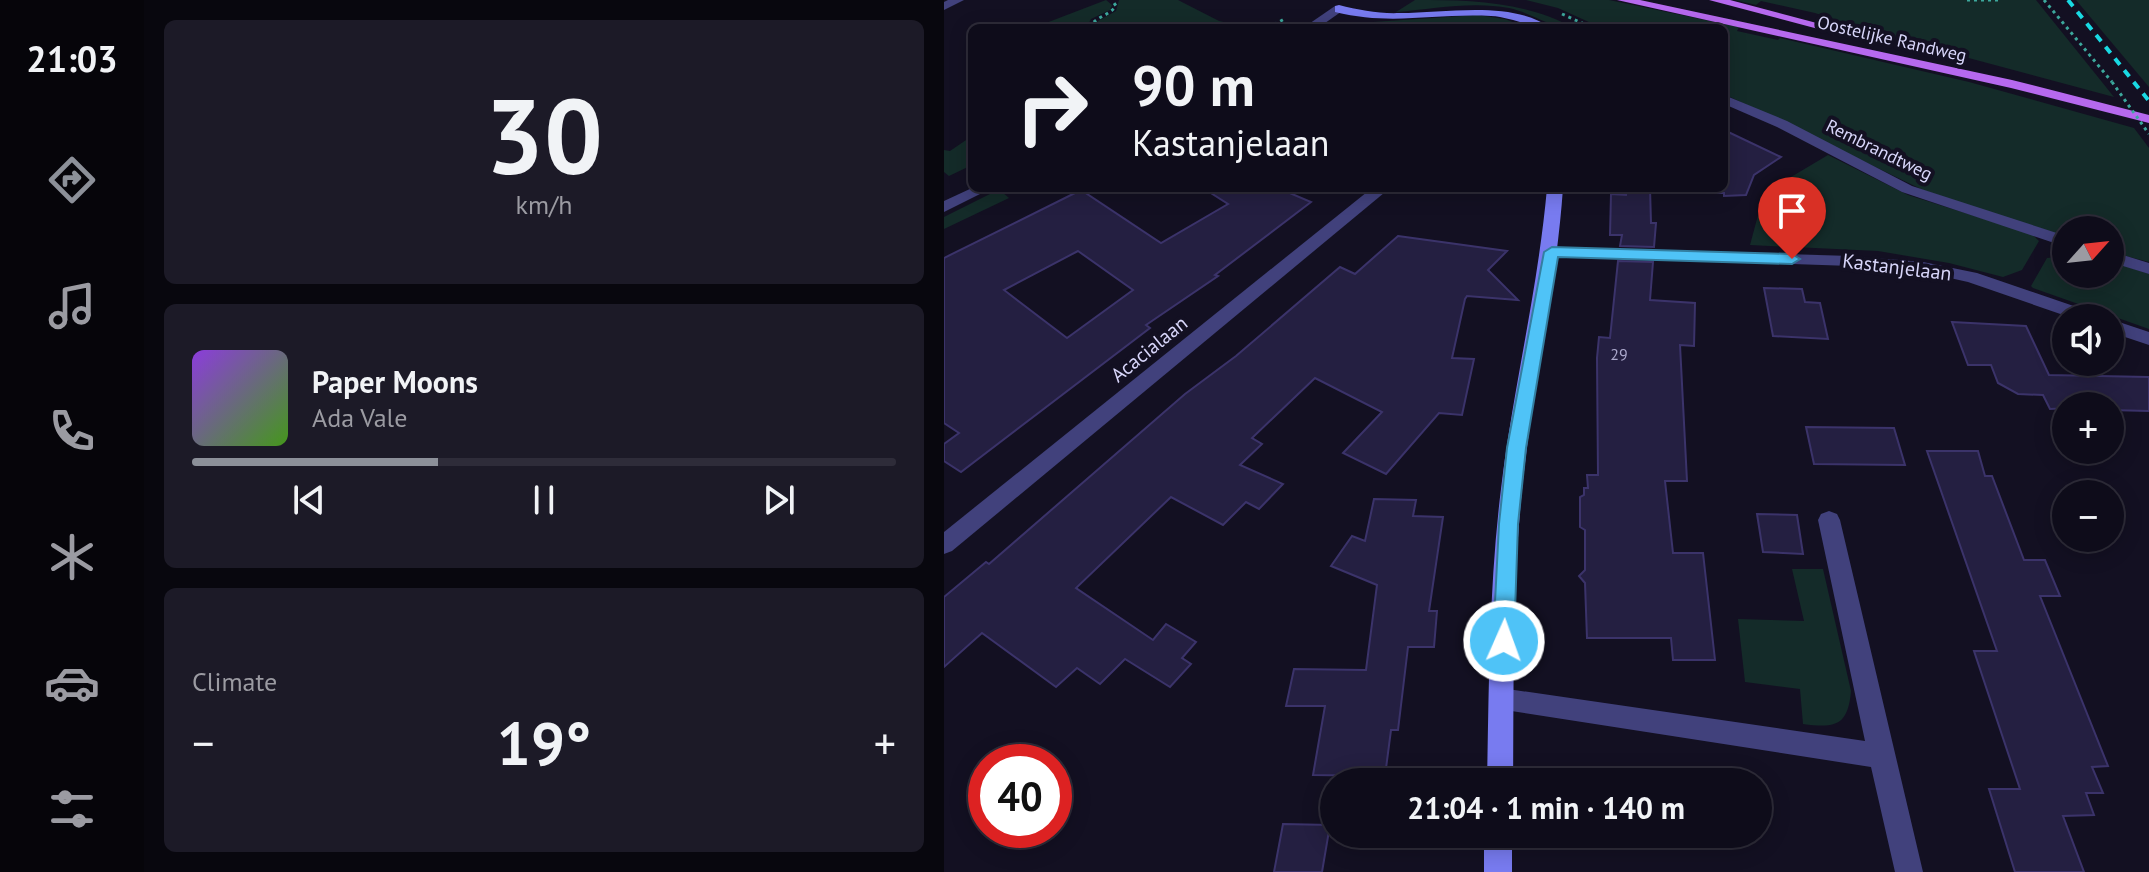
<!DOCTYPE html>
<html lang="en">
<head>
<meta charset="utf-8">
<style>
  :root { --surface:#0e0c1a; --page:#1c1a27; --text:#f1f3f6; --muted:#9b9ba2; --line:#2e2c39; --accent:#8c9099 }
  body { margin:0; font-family:"PT Sans",sans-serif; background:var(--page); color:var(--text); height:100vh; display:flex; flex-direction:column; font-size:30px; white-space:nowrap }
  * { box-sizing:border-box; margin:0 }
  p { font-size:26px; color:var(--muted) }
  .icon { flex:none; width:44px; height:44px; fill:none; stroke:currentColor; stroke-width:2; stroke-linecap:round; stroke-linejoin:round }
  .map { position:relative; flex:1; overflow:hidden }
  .panel { display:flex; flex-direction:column; gap:20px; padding:20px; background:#08070e; width:800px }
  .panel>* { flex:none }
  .banner { position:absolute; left:24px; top:24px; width:760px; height:168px; border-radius:12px; box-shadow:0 4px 20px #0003,0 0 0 2px var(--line); background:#0e0c1a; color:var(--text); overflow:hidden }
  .needle { width:52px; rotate:63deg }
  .tools { position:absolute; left:1108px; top:216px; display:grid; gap:16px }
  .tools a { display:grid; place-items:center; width:72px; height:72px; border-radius:50%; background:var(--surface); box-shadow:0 4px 20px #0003,0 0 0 2px var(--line); font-size:40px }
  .speed { position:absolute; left:24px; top:744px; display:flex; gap:16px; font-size:40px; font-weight:700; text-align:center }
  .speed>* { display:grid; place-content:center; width:104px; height:104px; border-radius:50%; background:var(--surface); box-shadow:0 4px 20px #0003,0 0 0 2px var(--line); line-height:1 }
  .speed .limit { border:12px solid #d22; background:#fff; color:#111 }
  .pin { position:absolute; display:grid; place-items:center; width:68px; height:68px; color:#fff; margin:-82px -34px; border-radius:50% 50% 50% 0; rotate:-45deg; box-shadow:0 0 8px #0007 }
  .pin .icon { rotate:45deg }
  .me { position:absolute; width:88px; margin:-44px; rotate:2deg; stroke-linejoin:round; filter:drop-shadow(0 0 6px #0008) }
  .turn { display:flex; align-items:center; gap:28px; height:168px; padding:0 32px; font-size:36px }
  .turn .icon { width:104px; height:104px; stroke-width:2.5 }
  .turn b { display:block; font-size:56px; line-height:68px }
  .big { font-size:60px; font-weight:700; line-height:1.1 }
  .panel .card { flex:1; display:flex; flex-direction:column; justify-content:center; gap:12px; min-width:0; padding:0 28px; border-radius:12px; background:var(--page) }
  .panel .dial { align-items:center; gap:0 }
  .dial b { font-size:104px; line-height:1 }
  .song { display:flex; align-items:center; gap:24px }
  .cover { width:96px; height:96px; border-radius:12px; background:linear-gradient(135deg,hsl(270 70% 55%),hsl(100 70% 35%)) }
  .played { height:8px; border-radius:4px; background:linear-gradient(90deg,var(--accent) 35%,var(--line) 35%) }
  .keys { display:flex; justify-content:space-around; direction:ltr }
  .heat { display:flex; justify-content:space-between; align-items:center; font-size:44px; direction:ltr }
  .trip { position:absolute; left:376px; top:768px; width:452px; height:80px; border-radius:40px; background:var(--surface); box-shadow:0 4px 20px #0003,0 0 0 2px var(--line); font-weight:700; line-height:80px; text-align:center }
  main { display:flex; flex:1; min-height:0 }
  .dock { display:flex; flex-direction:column; width:144px; justify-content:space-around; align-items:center; background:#06050a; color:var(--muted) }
  .dock .icon { width:56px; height:56px }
  .dock .on { color:var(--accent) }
  .dock b { font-size:36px; color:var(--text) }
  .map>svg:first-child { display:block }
  .green { fill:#142b29 }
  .building { fill:#241f41; stroke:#3b336a; stroke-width:2; fill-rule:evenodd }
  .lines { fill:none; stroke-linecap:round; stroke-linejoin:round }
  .path { stroke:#3ca89c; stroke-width:3; stroke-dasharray:3 4; stroke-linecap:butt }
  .street { fill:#41417c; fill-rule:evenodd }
  .secondary { fill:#787bf0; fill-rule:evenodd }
  .primary { fill:#b669ee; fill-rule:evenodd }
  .rail { stroke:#19d9e3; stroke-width:4; stroke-dasharray:8 7; stroke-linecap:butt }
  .path-bridge { stroke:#3ca89c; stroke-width:3; stroke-dasharray:3 4; stroke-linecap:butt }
  .route { fill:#4fc3f7; stroke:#337fa1; stroke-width:2 }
  .labels { text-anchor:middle; stroke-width:8; stroke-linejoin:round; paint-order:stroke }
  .number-label { font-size:16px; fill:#aba8cc }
  .far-street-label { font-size:18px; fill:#d8d6fa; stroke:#131022 }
  .street-label { font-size:20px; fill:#d8d6fa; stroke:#131022 }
</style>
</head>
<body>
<main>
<nav class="dock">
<b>21:03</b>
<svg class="icon on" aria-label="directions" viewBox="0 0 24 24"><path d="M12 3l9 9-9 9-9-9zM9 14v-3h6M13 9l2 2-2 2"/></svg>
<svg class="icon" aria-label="music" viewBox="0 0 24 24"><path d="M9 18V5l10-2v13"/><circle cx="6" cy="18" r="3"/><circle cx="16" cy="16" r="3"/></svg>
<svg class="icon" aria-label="phone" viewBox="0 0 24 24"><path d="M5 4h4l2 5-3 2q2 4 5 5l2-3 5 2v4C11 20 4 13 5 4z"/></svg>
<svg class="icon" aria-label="climate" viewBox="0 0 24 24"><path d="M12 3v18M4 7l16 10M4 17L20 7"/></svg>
<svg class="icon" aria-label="car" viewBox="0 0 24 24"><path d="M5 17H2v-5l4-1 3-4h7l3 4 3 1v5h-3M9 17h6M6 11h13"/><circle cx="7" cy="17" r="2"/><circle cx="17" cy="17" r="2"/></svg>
<svg class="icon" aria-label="filters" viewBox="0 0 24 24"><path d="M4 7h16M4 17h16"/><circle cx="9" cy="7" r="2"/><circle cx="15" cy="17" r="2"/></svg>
</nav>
<section class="panel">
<div class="card dial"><b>30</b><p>km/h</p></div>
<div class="card">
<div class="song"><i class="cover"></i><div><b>Paper Moons</b><p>Ada Vale</p></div></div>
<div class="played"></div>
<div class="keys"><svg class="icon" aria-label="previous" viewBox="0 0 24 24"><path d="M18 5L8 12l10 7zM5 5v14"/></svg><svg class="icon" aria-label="pause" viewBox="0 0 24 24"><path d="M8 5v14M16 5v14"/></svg><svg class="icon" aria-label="next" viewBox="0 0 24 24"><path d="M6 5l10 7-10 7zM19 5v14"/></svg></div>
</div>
<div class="card"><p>Climate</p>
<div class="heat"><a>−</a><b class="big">19°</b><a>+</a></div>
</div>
</section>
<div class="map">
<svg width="1205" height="872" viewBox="0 0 1205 872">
  <rect width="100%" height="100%" fill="#131022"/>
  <g class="green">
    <polygon points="162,0 168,5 166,10 147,19 142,28 89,28"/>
    <polygon points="175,0 234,0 275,21 309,28 150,28 154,21 172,11"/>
    <path d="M471,0C525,0 581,1 630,28C606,28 588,13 565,8C527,1 490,9 452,12Z"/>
    <polygon points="582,0 665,0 795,27 793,31 834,40 836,38 1025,82 1190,128 1205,148 1205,262 1166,252 1166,230 1122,230 1122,238 979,190 780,94 780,28 658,28 614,8"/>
    <polygon points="791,0 1092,0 1170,97 924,31 871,13 817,1 812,5"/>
    <polygon points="1132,0 1205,0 1205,87"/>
    <polygon points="533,15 561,19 584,28 417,28 429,22"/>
    <polygon points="28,136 28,165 5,176 0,172 0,150 6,151"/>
    <polygon points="884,155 964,195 1088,234 1095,241 1078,270 1059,277 1005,263 934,251 806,245 820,193"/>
    <polygon points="58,192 65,198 0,229 0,217 48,193"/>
    <polygon points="1122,256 1122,274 1166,274 1166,261 1205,274 1205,329 1089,288 1087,286 1103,258"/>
    <path d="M848,569H879L907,691C904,727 890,728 859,724L856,689L801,682L794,619L860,621Z"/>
  </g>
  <g class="building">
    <polygon points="780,130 837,157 810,175 802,195 780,196 780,193 771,193 773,188 780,188"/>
    <path d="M259,188H334L367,202L271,275L274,276L202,325L206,328L17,472L0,461V444L15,433L0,423V258L137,190L217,243L284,204ZM134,251L189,290L123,338L60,290Z"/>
    <polygon points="683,188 706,188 707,223 712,223 710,247 676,246 678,235 666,235 667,194 682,195"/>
    <polygon points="454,236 563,251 544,270 574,300 523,296 521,299 508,358 530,359 518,415 495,413 442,474 399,453 438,412 371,378 308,438 318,444 296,465 339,484 315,509 302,502 279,525 227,497 132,588 209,640 222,624 252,642 238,658 247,664 226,687 181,659 156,684 133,668 112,687 38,633 0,667 0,597 42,562 45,564 241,394 292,356 396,267 411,274"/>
    <polygon points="674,261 709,262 706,300 751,303 750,346 736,345 743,481 721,481 729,553 759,553 771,660 729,660 727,638 643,638 641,583 635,576 641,570 641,530 636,527 636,497 640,495 640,488 644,488 643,475 654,475 653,358 655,337 666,338"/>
    <polygon points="820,288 858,289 861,302 876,303 884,339 829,336"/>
    <polygon points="1008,322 1082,326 1105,375 1205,377 1205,411 1166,410 1166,406 1106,409 1099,395 1074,394 1054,383 1047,365 1024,365"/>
    <polygon points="862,427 950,428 961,465 870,464"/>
    <polygon points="983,451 1034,451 1041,476 1048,476 1080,560 1101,560 1116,596 1096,596 1164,766 1148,767 1159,793 1142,793 1150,815 1119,816 1140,872 1071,872 1045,789 1076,789 1030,651 1053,651"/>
    <polygon points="430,499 472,500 469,516 499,517 485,611 493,611 490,647 464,647 454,730 447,730 441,776 369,775 381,706 342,706 350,669 422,670 433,585 387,566 408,536 421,541"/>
    <polygon points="813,514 853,515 859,554 819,552"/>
    <polygon points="339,824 386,825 378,872 330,872"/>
  </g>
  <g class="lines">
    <g class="path">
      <polyline points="1023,0 1057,0"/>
      <polyline points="1100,0 1168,82"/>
      <polyline points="618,14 649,28"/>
      <path d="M146,28C150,17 165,16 172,6L168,0"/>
      <polyline points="324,28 342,18"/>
    </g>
    <g class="street">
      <polygon points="4,0 20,0 0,10 0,2"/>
      <polygon points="391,6 401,9 374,28 359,28"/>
      <polygon points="780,95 843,121 968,186 1122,236 1122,247 958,192 833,127 780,104"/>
      <polygon points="28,188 48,188 0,212 0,201"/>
      <polygon points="428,188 446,188 8,551 0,554 0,532"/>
      <polygon points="608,247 907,256 979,262 1033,273 1153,314 1156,318 1128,318 1024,282 979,272 907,266 602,256 600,252"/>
      <polygon points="1166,251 1205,263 1205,274 1166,262"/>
      <polygon points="1166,319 1205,332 1205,345 1166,332"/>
      <polygon points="885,511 893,514 896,520 979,872 951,872 927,767 548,708 545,700 548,692 557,688 921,741 874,520 877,514"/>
    </g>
    <g class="secondary">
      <path d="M395,5C415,10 436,14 456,13C503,13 568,0 607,28C586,28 568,17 547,16C490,13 448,26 391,12V6Z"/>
      <path d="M603,188H619C612,290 588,389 578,490C568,587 570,685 569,782H543C545,684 545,586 557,489C569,388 594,290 603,188Z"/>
      <rect x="540" y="834" width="28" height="38"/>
    </g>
    <g class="primary">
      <polygon points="673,0 696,0 1068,80 1205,115 1205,123 1067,88"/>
      <polygon points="765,0 786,0 914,34 908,38"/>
    </g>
    <polyline class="rail" points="1124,0 1205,101"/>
    <polyline class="path-bridge" points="1168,82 1205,134"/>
  </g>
  <polygon class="route" points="608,247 848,254 856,259 848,264 614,257 582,448 574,524 570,641 567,648 560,651 552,648 549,641 555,524 563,448 600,252"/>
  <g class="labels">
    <g class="number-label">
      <text x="675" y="360">29</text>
    </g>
    <g class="far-street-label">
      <text transform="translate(948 39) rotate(13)" y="6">Oostelijke Randweg</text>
      <text transform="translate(935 150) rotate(26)" y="6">Rembrandtweg</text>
    </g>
    <g class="street-label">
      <text transform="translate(953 267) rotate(7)" y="7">Kastanjelaan</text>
      <text transform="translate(205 349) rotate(-39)" y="7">Acacialaan</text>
    </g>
  </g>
</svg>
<div class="tools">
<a><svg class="needle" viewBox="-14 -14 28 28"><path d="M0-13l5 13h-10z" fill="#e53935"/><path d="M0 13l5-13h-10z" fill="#9b9ba2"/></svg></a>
<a><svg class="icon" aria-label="sound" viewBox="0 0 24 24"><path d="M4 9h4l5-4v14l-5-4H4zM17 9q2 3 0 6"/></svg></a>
<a>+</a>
<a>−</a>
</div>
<div class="speed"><div class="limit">40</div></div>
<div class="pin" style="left:848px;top:259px;background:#d93025"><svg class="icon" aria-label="arrive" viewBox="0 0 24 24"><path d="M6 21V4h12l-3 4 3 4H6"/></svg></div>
<svg class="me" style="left:560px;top:641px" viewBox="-20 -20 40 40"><circle r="17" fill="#4fc3f7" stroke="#fff" stroke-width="3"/><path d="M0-11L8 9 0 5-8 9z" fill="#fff"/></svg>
<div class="trip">21:04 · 1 min · 140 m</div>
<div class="banner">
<div class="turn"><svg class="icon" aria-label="right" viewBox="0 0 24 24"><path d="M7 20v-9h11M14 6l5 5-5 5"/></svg><div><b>90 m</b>Kastanjelaan</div></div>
</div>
</div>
</main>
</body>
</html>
